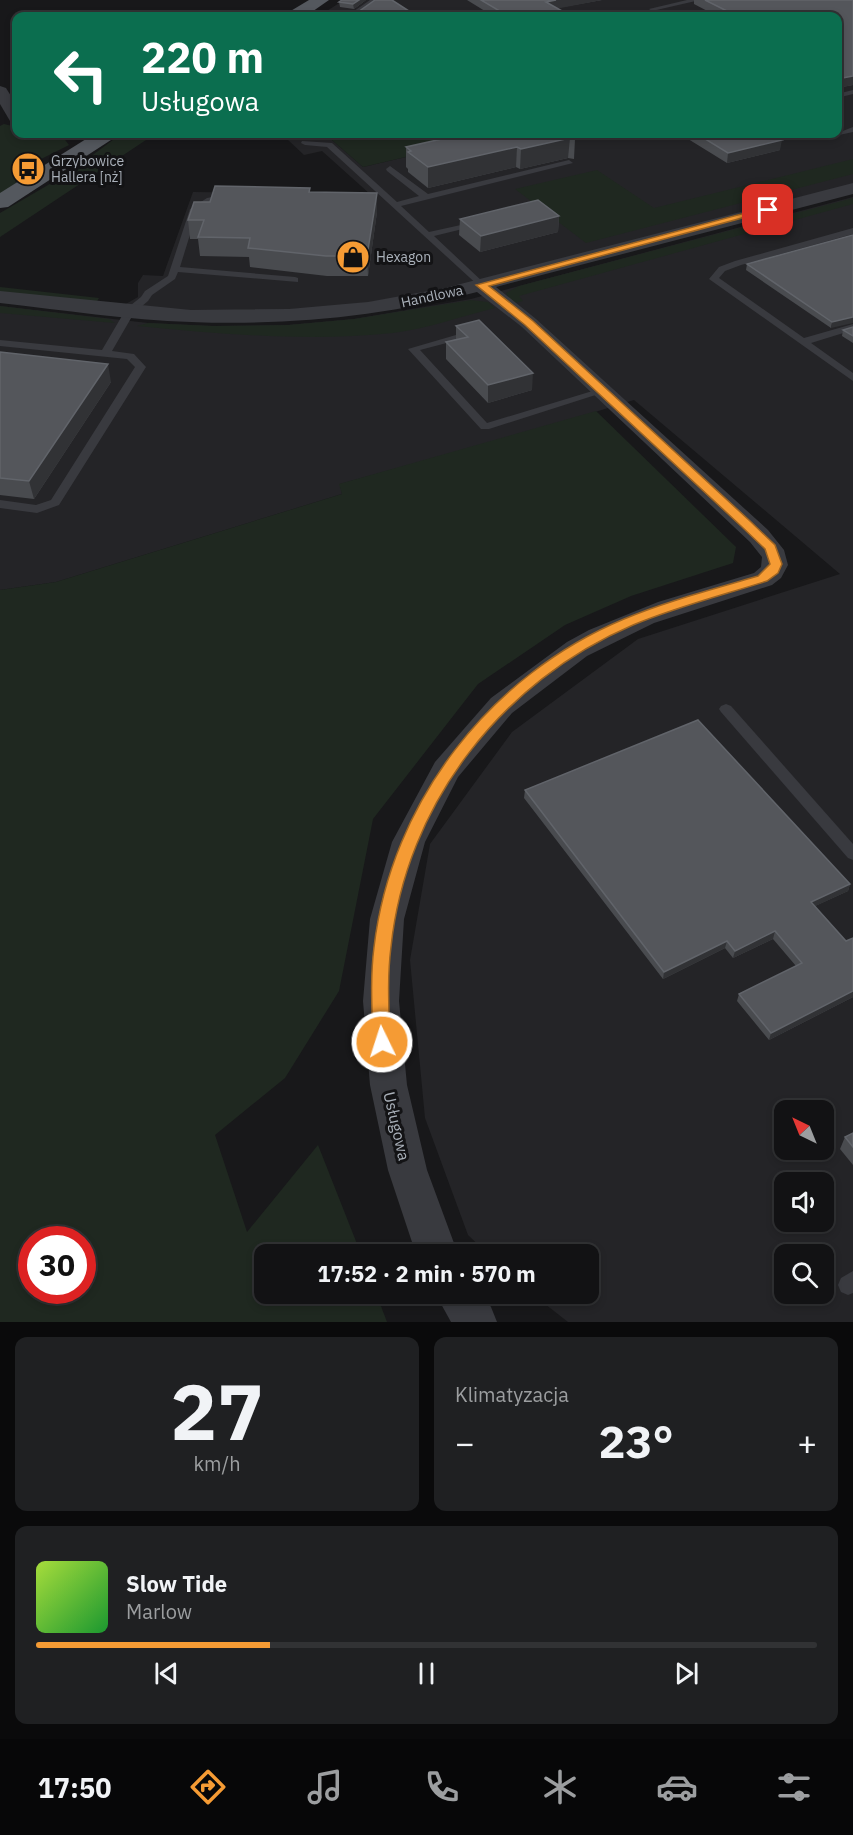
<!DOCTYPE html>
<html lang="pl">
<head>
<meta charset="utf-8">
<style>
  :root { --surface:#121214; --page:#1f2022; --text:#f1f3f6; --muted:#9c9ea0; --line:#313234; --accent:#f59b34 }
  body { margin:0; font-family:"IBM Plex Sans",sans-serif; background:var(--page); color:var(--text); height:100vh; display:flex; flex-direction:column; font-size:22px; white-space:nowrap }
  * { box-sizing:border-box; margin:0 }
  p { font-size:20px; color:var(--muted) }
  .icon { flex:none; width:33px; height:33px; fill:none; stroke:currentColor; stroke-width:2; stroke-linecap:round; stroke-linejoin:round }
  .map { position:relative; height:1322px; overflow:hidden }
  .panel { display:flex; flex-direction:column; gap:15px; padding:15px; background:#0a0a0b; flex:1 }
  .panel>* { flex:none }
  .banner { position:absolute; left:12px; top:12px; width:830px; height:126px; border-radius:12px; box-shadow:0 3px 9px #0003,0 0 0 2px var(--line); background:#0b6e4f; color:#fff; overflow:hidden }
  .needle { width:39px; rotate:317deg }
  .buttons { position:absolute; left:774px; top:1100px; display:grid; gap:12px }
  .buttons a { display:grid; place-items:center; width:60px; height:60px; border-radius:12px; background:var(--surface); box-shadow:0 3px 9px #0003,0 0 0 2px var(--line); font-size:30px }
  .speed { position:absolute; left:18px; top:1226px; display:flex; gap:12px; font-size:30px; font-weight:700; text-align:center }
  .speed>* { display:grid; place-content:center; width:78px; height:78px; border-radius:50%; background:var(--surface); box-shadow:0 3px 9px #0003,0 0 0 2px var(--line); line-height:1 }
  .speed .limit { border:9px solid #d22; background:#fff; color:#111 }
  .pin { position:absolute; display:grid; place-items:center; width:51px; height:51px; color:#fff; margin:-26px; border-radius:12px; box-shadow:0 3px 9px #0006 }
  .me { position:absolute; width:66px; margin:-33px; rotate:356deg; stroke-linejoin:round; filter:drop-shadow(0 0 4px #0008) }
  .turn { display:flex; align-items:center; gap:21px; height:126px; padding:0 30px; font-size:27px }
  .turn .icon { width:78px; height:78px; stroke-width:2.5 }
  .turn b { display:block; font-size:42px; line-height:51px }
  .big { font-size:45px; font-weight:700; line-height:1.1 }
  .panel .tile { flex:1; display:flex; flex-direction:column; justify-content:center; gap:9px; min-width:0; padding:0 21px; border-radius:12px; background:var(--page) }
  .panel .dial { align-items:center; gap:0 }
  .dial b { font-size:78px; line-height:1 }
  .song { display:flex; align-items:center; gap:18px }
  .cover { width:72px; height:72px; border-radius:9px; background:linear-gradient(135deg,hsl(80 70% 55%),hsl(130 70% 35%)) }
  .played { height:6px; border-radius:3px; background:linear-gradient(90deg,var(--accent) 30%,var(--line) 30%) }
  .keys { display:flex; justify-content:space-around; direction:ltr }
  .heat { display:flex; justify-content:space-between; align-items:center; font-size:33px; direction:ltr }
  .panel .tiles { flex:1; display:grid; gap:15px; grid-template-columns:1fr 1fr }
  .tile:last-child { grid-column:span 2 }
  .trip { position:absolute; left:254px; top:1244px; width:345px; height:60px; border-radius:12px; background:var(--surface); box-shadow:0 3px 9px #0003,0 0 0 2px var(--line); font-weight:700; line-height:60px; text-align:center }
  .tab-bar { display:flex; height:96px; justify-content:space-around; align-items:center; background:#070708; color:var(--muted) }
  .tab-bar .icon { width:42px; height:42px }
  .tab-bar .on { color:var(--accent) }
  .tab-bar b { font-size:27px; color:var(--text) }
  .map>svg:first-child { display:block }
  .built { fill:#242427; fill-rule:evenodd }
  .green { fill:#1f2820; fill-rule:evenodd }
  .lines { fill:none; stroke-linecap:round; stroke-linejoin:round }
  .service { fill:#393a3f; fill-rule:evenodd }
  .minor { fill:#393a3f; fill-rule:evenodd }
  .primary { fill:#54585e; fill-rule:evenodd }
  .wall { fill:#494b4f }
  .shaded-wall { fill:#313235 }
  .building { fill:#54565b; stroke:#61646a; stroke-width:1.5 }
  .route { fill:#f59b34; stroke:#9f6522; stroke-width:1.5 }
  .labels { text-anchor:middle; stroke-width:6; stroke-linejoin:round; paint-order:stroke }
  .far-poi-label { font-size:14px; fill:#aab1ba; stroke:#131315; text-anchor:start }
  .far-street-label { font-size:14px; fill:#aab1ba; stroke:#131315 }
  .street-label { font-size:16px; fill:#aab1ba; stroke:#131315 }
</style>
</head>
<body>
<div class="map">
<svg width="853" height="1322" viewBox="0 0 853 1322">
  <rect width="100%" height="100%" fill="#18181a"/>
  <g class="built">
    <polygon points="344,0 853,0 853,185 452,289 345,306 240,312 159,309 124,305 138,297 138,283 143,275 163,276 193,192 370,194 322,151 304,155 287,139 325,134 363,167 504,134 837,134 837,16 319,16"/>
    <path d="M853,197V1322H568L531,1293H588V1254H488L468,1235L425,1118L410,960L430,844L512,732L638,639L840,574L634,400L556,424L340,484L342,494L56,582L0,590V306L148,323L213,326L288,325L354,319L471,299ZM784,1110H824V1149H784ZM784,1182H824V1221H784ZM784,1254H824V1293H784Z"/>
  </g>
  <g class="green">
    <polygon points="4,124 16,127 16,134 62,136 69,145 31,164 14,177 16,183 0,195 0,126"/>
    <polygon points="121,134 155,134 0,237 0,213 67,174"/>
    <polygon points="325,134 504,134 363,167"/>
    <polygon points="853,159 853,174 586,243 515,189 597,170 654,208"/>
    <polygon points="853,198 853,204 519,296 523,301 511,304 506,293 519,286"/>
    <polygon points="0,287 99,298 96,303 0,293"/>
    <path d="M471,300L488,302L495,308C462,316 427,329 393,333C307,342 222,334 137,326L148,323L213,326L288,325L354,319Z"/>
    <polygon points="0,306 109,319 115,323 0,313"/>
    <path d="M596,411L736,547L733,563L631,596L565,625L478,684L373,819L339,991L285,1078L215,1135L247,1232L318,1145L361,1254H264V1293H376L387,1322H0V590L56,582L342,494L339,484ZM32,1239H82V1290H32Z"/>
  </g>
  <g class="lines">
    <g class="service">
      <polygon points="370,0 378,0 354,16 347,16"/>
      <polygon points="687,0 700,0 652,11 649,9"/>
      <polygon points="853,90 853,94 837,98 837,94"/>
      <polygon points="853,127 853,132 839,135 835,134"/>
      <polygon points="302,141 332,143 397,202 419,196 387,171 386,169 390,166 428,194 569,160 573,163 401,206 429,232 479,221 479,225 434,236 484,283 486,285 481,288 327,147 305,145 301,143"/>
      <polygon points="228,194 231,195 231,199 213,202 197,212 180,267 295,277 298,278 298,282 178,272 175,279 152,295 148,301 134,313 112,351 134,354 146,367 59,505 37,513 0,508 0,500 36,505 51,500 135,367 127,359 0,346 0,340 102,350 126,309 141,297 145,291 168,276 190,209 207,198"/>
      <polygon points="853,228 853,234 741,265 725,271 719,278 804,338 853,324 853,330 811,343 853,373 853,381 709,279 719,267 735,261"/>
      <polygon points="473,330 477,331 477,335 420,350 487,423 599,389 603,388 608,391 489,429 481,429 408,349"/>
      <polygon points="726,704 731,706 853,844 853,860 848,858 721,712 719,709 721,706"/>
      <polygon points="853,1271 853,1293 848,1295 841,1292 838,1285 841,1278"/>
    </g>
    <g class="minor">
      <polygon points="0,86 6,88 16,104 16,122 10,121 0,104"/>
      <polygon points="67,134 107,134 110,137 107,141 101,142 69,138"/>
      <path d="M853,183V194L496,287L536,319L768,530L784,550L788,565L781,578L772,585L654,623L587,656L512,713L458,777L425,842L404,919L399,1001L407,1085L427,1170L458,1254H416L388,1170L370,1085L363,1001L370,919L392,842L435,762L491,698L567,642L589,630L658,602L754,573L761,567L762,557L750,542L522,327L477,292C385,316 287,326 191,322C128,320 63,310 0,303V291L191,310L289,309L368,302L445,288Z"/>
      <polygon points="435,1293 481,1293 491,1307 497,1322 451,1322"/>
    </g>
    <g class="primary">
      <polygon points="309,0 329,0 306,16 287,16 289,12"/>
      <polygon points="94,134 117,134 114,138 8,207 0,208 0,193"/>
    </g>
  </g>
  <g class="wall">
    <polygon points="366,0 354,9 340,7 339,2"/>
    <polygon points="467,0 602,0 557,8 571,16 493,16"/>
    <polygon points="694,0 853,0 853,85 837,88 837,16 715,15 694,4"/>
    <polygon points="361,10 415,15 415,16 365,16 361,15"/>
    <polygon points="566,134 575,139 574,159 568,158 520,169 516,167 428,188 408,172 408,169 406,167 406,147"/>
    <polygon points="680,134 771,134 780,150 727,163"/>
    <polygon points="310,188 310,192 377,212 368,276 327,276 250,267 249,257 200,256 198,239 190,239 188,220"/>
    <polygon points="559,216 558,232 480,252 459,235 460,219"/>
    <polygon points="853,235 831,328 746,270 747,264"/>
    <polygon points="456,326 532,390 488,403 446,359 446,342 456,339"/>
    <polygon points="853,327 853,343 842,336 843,330"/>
    <polygon points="0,352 111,382 34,499 0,495"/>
    <polygon points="525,790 850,884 848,891 815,906 846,941 853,938 853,997 769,1040 737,1001 739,994 796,966 773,939 733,958 725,948 663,979 524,798"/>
    <polygon points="853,1133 853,1165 840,1149 845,1137"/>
  </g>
  <g class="shaded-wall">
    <polygon points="359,0 366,0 354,9 353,4"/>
    <polygon points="556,0 602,0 545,11 546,2"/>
    <polygon points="853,76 853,85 837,88 837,79"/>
    <polygon points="570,138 568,158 520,169 521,149"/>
    <polygon points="782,140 780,150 727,163 728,153"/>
    <polygon points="517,147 516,167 428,188 428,167"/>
    <polygon points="377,193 377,212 368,276 367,256"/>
    <polygon points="559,216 558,232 480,252 481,236"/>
    <polygon points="853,317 853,323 831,328 832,322"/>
    <polygon points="108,364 111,382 34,499 29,481"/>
    <polygon points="533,373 532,390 488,403 488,385"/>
    <polygon points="850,884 848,891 809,909 811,902"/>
    <polygon points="775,931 773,939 733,958 735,951"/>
    <polygon points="727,941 725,948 663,979 664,972"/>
    <polygon points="853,991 853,997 769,1040 771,1033"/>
  </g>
  <g class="building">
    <polygon points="342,0 359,0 353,4 339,2"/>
    <polygon points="375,0 392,0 415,15 398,16 373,16 361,10"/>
    <polygon points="481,0 556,0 546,2 571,16 508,16"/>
    <polygon points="705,0 853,0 853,76 837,79 837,16 706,16 729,12"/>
    <polygon points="464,134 566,134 575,139 570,138 521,149 517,147 428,167 408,152 411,151 406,147"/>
    <polygon points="697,134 771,134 782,140 728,153"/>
    <polygon points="215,186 310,188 309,192 377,193 367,256 326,256 248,248 250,238 198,237 204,220 188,220 194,202 210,202"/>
    <polygon points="538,200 559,216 481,236 460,219"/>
    <polygon points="853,235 853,317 832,322 747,264"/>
    <polygon points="479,320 533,373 488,385 446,342 468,337 456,326"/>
    <polygon points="853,327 853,336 843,330"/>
    <polygon points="0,352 108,364 29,481 0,478"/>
    <polygon points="698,720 850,884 811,902 846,941 853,938 853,991 771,1033 739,994 802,963 775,931 735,951 727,941 664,972 525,790"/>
    <polygon points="853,1133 853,1147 845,1137"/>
  </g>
  <path class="route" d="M764,208L772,210L489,286L533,321L750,521L775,545L782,564L778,573L767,581C723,595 676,607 633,625C502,681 406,804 391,947C387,978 389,1010 390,1042L388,1047L382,1050L375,1047L373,1042C372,1010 370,978 374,947C391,802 490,675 624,619C667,601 714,589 758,576L770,564L765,549L741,526L525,325L476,285Z"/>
  <defs>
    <symbol id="bus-disc" viewBox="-11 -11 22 22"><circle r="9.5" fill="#f59b34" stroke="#131315"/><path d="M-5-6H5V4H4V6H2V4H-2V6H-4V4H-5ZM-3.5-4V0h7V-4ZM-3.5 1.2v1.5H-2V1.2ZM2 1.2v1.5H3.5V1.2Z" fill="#111"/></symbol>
    <symbol id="shop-disc" viewBox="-11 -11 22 22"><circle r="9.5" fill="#f59b34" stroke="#131315"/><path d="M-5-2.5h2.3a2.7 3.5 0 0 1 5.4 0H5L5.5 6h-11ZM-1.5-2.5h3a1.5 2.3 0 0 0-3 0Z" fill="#111"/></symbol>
  </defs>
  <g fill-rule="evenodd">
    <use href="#bus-disc" x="9" y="150" width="38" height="38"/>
    <use href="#shop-disc" x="334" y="238" width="38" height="38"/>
  </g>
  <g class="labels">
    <g class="far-poi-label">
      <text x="51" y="166">Grzybowice<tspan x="51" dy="16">Hallera [nż]</tspan></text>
      <text x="376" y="262">Hexagon</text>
    </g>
    <g class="far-street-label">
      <text transform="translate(432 296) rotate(-12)" y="5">Handlowa</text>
    </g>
    <g class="street-label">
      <text transform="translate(397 1126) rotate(77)" y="6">Usługowa</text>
    </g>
  </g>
</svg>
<div class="buttons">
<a><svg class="needle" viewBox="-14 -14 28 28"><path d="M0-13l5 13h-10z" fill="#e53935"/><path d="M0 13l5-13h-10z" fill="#9c9ea0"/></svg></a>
<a><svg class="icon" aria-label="sound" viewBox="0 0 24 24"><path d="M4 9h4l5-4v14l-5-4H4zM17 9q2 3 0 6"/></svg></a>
<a><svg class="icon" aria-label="search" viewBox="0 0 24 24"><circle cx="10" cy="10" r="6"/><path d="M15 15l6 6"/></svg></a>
</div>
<div class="speed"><div class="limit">30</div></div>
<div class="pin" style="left:768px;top:210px;background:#d93025"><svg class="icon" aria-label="arrive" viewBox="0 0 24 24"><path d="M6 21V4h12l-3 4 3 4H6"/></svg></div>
<svg class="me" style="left:382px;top:1042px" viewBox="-20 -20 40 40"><circle r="17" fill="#f59b34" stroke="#fff" stroke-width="3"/><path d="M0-11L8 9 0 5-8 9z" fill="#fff"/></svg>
<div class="trip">17:52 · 2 min · 570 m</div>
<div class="banner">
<div class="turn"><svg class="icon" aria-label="left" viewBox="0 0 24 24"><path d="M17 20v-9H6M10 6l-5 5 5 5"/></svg><div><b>220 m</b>Usługowa</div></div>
</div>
</div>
<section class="panel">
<div class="tiles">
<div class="tile dial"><b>27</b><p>km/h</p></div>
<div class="tile"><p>Klimatyzacja</p>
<div class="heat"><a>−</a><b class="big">23°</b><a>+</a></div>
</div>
<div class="tile">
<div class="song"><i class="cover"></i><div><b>Slow Tide</b><p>Marlow</p></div></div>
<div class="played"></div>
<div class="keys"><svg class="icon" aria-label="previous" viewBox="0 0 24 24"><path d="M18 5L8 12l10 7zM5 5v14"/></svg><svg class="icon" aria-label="pause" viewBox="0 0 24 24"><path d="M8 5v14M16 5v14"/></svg><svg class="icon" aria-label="next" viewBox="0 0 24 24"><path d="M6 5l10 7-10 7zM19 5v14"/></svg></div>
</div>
</div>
</section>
<nav class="tab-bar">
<b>17:50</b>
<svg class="icon on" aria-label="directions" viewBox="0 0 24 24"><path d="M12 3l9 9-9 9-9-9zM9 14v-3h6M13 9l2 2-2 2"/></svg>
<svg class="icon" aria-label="music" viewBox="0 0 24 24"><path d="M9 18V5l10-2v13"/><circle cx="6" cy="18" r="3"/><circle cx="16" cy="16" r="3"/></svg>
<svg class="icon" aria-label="phone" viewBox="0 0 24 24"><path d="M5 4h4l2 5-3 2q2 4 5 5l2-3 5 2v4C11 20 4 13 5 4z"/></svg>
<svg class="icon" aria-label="climate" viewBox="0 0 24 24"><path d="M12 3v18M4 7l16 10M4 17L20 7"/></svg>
<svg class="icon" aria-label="car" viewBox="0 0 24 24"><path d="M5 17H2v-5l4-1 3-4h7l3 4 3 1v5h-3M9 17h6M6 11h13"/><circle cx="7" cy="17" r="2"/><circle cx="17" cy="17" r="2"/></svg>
<svg class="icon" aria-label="filters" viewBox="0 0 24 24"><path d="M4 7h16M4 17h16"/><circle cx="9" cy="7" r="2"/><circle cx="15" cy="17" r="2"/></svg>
</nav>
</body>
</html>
